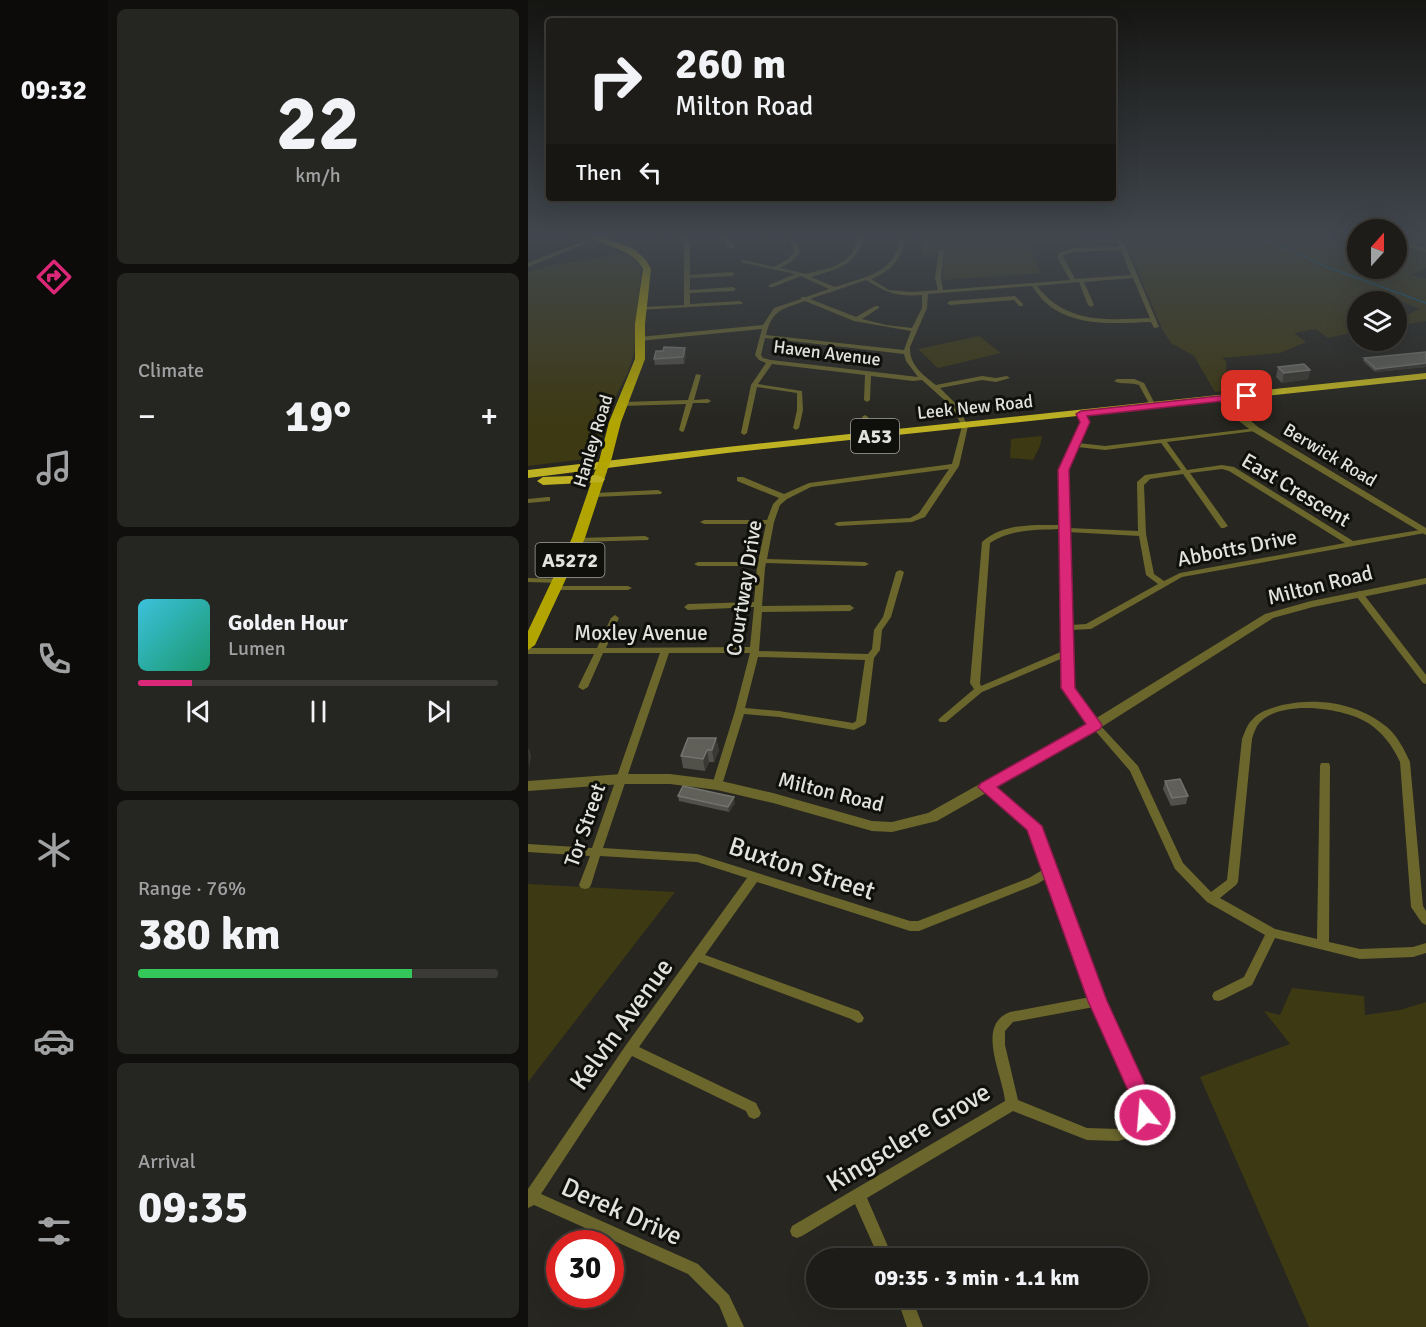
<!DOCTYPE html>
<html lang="en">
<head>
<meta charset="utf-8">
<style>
  :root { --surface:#1d1c18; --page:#252521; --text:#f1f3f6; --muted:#a0a1a2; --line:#3b3a37; --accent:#db2777 }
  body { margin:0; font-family:Signika,sans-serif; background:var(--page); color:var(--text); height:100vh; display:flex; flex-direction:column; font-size:22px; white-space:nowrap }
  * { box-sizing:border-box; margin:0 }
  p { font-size:20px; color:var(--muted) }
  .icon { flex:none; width:33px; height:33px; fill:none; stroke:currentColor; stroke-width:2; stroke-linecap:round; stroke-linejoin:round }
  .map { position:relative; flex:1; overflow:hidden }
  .sheet { display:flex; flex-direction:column; gap:9px; padding:9px; background:#100f0d; width:420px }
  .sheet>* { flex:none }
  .hud { position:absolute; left:18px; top:18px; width:570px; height:183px; border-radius:6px; box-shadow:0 6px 24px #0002,0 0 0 2px var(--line); background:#1d1c18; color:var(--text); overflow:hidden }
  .needle { width:39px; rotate:21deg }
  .tools { position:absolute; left:819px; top:219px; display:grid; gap:12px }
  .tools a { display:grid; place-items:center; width:60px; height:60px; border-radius:50%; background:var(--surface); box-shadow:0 6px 24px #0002,0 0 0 2px var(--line); font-size:30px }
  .speed { position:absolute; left:18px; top:1230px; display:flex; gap:12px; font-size:30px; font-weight:700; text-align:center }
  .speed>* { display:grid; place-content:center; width:78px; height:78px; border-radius:50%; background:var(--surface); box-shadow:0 6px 24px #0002,0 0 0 2px var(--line); line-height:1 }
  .speed .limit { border:9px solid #d22; background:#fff; color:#111 }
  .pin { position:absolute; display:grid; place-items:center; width:51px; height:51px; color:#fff; margin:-26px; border-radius:12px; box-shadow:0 3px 9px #0006 }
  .me { position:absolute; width:66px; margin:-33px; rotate:343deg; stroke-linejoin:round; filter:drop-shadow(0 0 4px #0008) }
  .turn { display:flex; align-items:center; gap:21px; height:126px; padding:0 30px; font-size:27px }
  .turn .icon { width:78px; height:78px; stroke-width:2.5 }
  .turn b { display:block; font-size:42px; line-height:51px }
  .then { display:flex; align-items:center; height:57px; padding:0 30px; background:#0003; gap:12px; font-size:22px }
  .big { font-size:45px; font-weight:700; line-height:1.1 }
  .sheet .card { flex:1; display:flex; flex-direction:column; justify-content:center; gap:9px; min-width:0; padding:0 21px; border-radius:9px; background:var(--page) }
  .sheet .dial { align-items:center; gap:0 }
  .dial b { font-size:78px; line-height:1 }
  .song { display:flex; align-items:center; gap:18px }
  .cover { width:72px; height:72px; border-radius:9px; background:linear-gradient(135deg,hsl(190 70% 55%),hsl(160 70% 35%)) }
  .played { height:6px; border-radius:3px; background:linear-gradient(90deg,var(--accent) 15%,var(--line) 15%) }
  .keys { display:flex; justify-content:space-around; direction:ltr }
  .heat { display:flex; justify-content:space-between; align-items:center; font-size:33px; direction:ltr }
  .charge { height:9px; border-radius:4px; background:linear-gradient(90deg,#34c759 76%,var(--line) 0) }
  .trip { position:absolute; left:278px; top:1248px; width:342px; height:60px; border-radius:30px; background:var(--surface); box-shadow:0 6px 24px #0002,0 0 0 2px var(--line); font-weight:700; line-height:60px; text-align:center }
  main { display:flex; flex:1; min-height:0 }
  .tab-bar { display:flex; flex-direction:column; width:108px; justify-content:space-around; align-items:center; background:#0c0b0a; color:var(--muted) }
  .tab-bar .icon { width:42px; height:42px }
  .tab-bar .on { color:var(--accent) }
  .tab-bar b { font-size:27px; color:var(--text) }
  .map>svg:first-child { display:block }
  .green { fill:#3d3913 }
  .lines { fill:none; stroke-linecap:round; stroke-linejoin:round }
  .stream { stroke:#0d6185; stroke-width:1.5 }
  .minor { fill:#6b662c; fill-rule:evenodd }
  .tertiary { fill:#6b662c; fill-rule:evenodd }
  .primary { fill:#b2a502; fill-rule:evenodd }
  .trunk { fill:#beb222; fill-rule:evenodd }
  .primary-bridge { stroke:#b2a502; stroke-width:11 }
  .wall { fill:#515049 }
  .shaded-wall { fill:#3a3932 }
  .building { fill:#606059; stroke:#74746e; stroke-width:1.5 }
  .route { fill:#db2777; stroke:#8e194d; stroke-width:1.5 }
  .labels { text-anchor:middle; stroke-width:6; stroke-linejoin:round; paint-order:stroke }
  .far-street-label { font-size:18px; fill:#e1e1dd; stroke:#0f0f0c }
  .shield { fill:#0f0f0c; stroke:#a2a29e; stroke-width:1.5 }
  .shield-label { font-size:20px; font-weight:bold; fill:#e1e1dd }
  .street-label { font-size:21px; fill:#e1e1dd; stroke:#0f0f0c }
  .near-street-label { font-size:26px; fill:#e1e1dd; stroke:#0f0f0c }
</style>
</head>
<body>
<main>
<nav class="tab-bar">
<b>09:32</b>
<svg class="icon on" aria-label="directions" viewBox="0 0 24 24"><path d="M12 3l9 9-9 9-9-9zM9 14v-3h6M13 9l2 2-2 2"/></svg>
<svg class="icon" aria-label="music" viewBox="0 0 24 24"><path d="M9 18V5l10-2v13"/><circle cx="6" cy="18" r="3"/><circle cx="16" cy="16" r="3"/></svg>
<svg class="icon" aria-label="phone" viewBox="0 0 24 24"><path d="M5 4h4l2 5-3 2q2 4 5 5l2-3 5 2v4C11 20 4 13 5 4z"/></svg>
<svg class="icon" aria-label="climate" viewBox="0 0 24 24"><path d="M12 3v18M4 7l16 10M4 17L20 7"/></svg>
<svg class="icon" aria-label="car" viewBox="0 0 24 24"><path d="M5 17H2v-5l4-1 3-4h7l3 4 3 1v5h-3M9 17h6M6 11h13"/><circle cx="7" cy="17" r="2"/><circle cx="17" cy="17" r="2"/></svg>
<svg class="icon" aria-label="filters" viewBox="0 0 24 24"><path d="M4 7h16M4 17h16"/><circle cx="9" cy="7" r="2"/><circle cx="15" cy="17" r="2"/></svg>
</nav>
<section class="sheet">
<div class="card dial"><b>22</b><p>km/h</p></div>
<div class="card"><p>Climate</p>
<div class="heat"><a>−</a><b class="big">19°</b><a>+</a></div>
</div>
<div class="card">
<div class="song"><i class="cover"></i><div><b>Golden Hour</b><p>Lumen</p></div></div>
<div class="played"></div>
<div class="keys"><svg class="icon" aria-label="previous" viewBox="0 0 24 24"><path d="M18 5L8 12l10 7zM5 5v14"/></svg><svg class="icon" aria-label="pause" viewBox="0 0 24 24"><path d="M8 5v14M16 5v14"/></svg><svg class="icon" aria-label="next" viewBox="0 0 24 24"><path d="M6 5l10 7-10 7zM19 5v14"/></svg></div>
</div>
<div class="card"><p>Range · 76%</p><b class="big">380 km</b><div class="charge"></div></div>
<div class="card"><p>Arrival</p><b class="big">09:35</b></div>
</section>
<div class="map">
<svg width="898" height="1327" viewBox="0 0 898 1327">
  <rect width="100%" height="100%" fill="#272620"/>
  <g class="green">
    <polygon points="398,236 548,236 549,237 546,240 500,243 513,273 415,280 416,252 393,256"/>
    <polygon points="592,236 795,236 819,246 829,243 830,268 868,268 869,241 898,251 898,268 883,275 898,279 898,321 869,326 869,313 879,315 892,309 863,297 856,298 854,301 830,302 829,332 800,338 788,329 766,333 778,342 752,353 694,358 698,361 698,372 710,389 687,392 666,356 643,343 635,331 600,248"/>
    <polygon points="100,253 108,260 113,269 106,353 100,372 88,396 66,458 0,466 0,272 26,265"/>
    <polygon points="451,336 473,353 410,368 390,349"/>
    <polygon points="514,436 512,446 505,460 482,458 483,439"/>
    <polygon points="0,884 147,892 0,1082"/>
    <polygon points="764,988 836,996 837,1015 872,1010 898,1002 898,1327 781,1327 672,1077 762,1044 736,1011 752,1015"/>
  </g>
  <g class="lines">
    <polyline class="stream" points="730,236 799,267 898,303"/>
    <g class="minor">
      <polygon points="136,236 148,236 134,240 131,238"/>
      <polygon points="154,236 159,236 162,246 162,275 204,272 207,274 204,276 162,278 162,290 205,287 208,289 205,291 162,293 162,304 212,301 215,303 214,304 111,310 111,308 113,307 156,305 156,246"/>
      <polygon points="193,236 198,236 207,247 206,248 202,248"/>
      <path d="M261,236H266L272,252L264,261L252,268L278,274L305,267L319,259L324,254L331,236H336C327,267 311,268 283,277L307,287C339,276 366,275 373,236H378C375,258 364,271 343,279L361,290L383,292L410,290L407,278L411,250L416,251L413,278L415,290L542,280L529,257L531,253L546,248L592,247L586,236H591L598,248L631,327L626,328L623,322C591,323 554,327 526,309C517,303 510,295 504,286L400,294L399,308L382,347C381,365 395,375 408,385L454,376L468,378L479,376L482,378L468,382L454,380L412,388L428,404L440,426L431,466L397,517L384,522L310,526L306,524L310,522L382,518L391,513L421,469L283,487L259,499L252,505L246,522L239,559L337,562L341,564L337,566L238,563L237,568L234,606L322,605L326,608L322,611L234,612L231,651L340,654L344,649L346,630L355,617L368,572L372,570L376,572L363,617L354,630L352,650L346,658L338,723L336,725L326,730L251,717L216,714L194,785L193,788H185L184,785L207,711L222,653H141L75,848L169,854L382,921H390L501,878L516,869L502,828L453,787L454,784H462L510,823L511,826L575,1001L619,1095L624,1115L615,1134L590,1141L559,1140L485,1111L339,1198L365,1258H351L327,1204L274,1236L269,1238L264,1236L262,1231L264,1226L477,1101C475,1075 447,1025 482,1012L562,997L519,878L509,884L391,931H382L229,882L177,955L331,1011L336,1018L334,1022L330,1023L323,1019L171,962L111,1047L228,1103L233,1113L231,1117L226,1119L221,1117L218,1111L104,1056L13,1194L170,1264L201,1295L216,1327H200L191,1305L160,1274L6,1205L0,1208V1189L98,1045L219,878L169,862L72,856L63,885L61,888L57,889L53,888L51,885L62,856L0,852V844L64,848L132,653H75L60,687L55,690L50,687L66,654H0V648H69L83,618L87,615L91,618L78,648L222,647L226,607L160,610L156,607L160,604L226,602L229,566H170L166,564L170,562H230L238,524H176L172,522L176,520H239L245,504L251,498L209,481V477H215L256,494L281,483L424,464L434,426L423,406L394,380L385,381L343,376L342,400L339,402L336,400L337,375L244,364L230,384L274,391L275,410L271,428L268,430L265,428L269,410V393L229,387L219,433L216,435L213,433L223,385L238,363L231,360L227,355L234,329L111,341L108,339L111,337L235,325L246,308L273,299V297H278L301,289L273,276L245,287H241V285L267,274L212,262L215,260L246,267L260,259L266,252ZM593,250L603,275L547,279L535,257V255L546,252ZM605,278L622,318C578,320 538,324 509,286L551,282L560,305L563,307L566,305L556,282ZM338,280C359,293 369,297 394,295V308L384,328L358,325L334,319L351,308V306H347L328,317L282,299ZM277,301L326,321L383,331L376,350L238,335C244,309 255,309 277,301ZM237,338L376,354L378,361L390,377L243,360L235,358L233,355ZM230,657L337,660L328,721L325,723L251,711L217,708ZM566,1007L606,1095L610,1115L606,1124L590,1129L559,1128L490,1100L477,1045V1031L485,1022Z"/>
      <polygon points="898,236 898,240 887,245 898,248 898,252 868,242 868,239 882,243"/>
      <polygon points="487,296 495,304 495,306 491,306 486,300 422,305 419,303 422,301"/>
      <polygon points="168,374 173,375 166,400 180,399 183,401 180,403 165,403 156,431 154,432 151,430 158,404 94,406 91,404 94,402 160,400"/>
      <path d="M606,379L616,383L628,406L627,407H623L611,385C603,382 593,385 586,381L589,379Z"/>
      <path d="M553,412L555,413L560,422L550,443L577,446L729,428V430L727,431L639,442L659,470L694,465L706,467L825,541L898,529L897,533L654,577L563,629L543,630L545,689L570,723L610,766L655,863L683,892L699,880L714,739C717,732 719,724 725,719C732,711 744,708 754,705C790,697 830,703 859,727C870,737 876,749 882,762L895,906L898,911V925L894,923L883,907L872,762C864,745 855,733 840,723C815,707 748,698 729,726C727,730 725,735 724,739L710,882L708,885L692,898L747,929L789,939L792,766L793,763H801L802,766L801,942L832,949L885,947L898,943V953L885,957L832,959L747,938L724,985L694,1000L690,1001L686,1000L684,996L686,992L716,977L737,935L679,902L647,869L602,771L564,727L535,689V658L454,692L418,722H412L410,720L412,718L446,689L442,683L454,542C475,523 506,525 532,525L531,469L554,422L550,414ZM633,443L653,470L617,475L609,482L610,531L540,528L539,469L549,447L577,450ZM694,469L701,471L817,543L652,573L636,581L626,574L618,534L616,485L622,479L655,474L693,528H696L700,526L662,473ZM533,529L535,651L453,686L452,683L462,543C483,529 508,530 533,529ZM540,532L611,536L618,575L630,584L558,624L543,625Z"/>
      <polygon points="337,415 340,417 345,436 344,437 342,438 339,436 334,417"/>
      <polygon points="130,490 134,492 133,494 67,497 63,495 67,493"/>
      <polygon points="19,497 22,497 22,501 0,503 0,499"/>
      <polygon points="117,536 121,538 120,540 51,542 47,540 51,538"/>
      <polygon points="0,578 33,579 37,581 33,583 0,582"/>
      <polygon points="25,586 100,586 104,588 100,590 25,590 24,588"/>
      <polygon points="831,591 834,592 898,675 898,684 895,683 828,596 827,594"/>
      <polygon points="369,1298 396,1298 394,1303 387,1306 395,1327 379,1327"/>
    </g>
    <g class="tertiary">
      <polygon points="68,236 69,239 0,267 0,263"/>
      <polygon points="694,396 730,427 898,528 898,535 724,431 707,418 691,401 691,397"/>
      <polygon points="898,578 898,584 785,607 745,618 572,728 409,821 364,832 344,831 245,803 189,790 142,784 94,784 0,791 0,781 94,774 142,774 189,780 245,793 344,821 364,822 400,813 562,722 737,614 783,601"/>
    </g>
    <g class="primary">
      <path d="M61,236H72L106,249L118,260L123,269L117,324V359L93,422L83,461L77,465L71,461L81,422L107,359V324L115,269C104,247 78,249 61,236Z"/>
      <polygon points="73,467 79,471 57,538 7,645 0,650 0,631 44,538 67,471"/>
    </g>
    <g class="trunk">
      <polygon points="898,373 898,379 199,453 0,478 0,470 199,447"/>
      <polygon points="71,475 77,479 75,482 15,485 9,481 15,477"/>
    </g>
    <polyline class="primary-bridge" points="73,471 77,461"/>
  </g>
  <g class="wall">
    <polygon points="20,236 49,236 49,238 34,242"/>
    <polygon points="898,352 898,367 847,372 835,361 836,358"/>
    <polygon points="158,355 156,364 127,365 126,359"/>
    <polygon points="750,367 782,370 780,379 754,383 748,377"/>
    <polygon points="188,738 191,750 186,762 181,762 177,771 155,768 153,756"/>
    <polygon points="637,781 660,796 658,804 643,806 635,789"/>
    <polygon points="150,796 207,803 201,812 151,801"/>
  </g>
  <g class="shaded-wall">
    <polygon points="33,236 49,236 49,238 34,242"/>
    <polygon points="157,348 158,355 156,364 155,357"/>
    <polygon points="898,363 898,367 847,372 848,369"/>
    <polygon points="782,370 780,379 754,383 756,373"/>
    <polygon points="188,738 191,750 186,762 184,750"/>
    <polygon points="1,748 3,756 1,768 0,751"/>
    <polygon points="179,750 181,762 177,771 175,759"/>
    <polygon points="206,797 207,803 201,812 200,807"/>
  </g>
  <g class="building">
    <polygon points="136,347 157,348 155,357 126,359 128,351 135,351"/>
    <polygon points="898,352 898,363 848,369 836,358"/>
    <polygon points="776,364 782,370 756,373 750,367"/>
    <polygon points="160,738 188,738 184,750 179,750 175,759 153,756"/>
    <polygon points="652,779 660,796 644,798 637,781"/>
    <polygon points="155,786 206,797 200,807 150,796"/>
  </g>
  <linearGradient id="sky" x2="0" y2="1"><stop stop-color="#151512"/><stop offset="0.56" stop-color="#41474e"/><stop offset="1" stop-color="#41474e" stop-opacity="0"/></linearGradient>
  <rect width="898" height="422" fill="url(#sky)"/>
  <polygon class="route" points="719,393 722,394 722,398 559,416 562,422 541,470 547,688 574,725 572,729 469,787 514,826 579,1001 622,1095 627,1115 624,1122 617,1125 610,1122 602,1095 560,1001 499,830 450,787 453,783 558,724 533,688 530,470 552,422 548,414 553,411"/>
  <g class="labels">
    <g class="far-street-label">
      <text transform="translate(299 353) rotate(7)" y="6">Haven Avenue</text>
      <text transform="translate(447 407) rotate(-6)" y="6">Leek New Road</text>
      <text transform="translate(65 441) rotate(-73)" y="6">Hanley Road</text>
      <text transform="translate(802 455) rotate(31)" y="6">Berwick Road</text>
    </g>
    <g class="shield">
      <rect x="323" y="419" width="48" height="34" rx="4.5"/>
      <rect x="7.5" y="543" width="69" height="34" rx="4.5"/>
    </g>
    <g class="shield-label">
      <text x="347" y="443">A53</text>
      <text x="42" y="567">A5272</text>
    </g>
    <g class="street-label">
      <text transform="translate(768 490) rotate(31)" y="7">East Crescent</text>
      <text transform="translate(709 548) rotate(-11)" y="7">Abbotts Drive</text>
      <text transform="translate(792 585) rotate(-14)" y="7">Milton Road</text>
      <text transform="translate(216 588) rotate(-81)" y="7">Courtway Drive</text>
      <text x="113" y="640">Moxley Avenue</text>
      <text transform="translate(303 792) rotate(14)" y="7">Milton Road</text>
      <text transform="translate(57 825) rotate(-71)" y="7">Tor Street</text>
    </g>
    <g class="near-street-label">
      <text transform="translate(274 868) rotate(18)" y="9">Buxton Street</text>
      <text transform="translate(93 1024) rotate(-54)" y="9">Kelvin Avenue</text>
      <text transform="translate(380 1137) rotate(-31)" y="9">Kingsclere Grove</text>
      <text transform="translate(94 1211) rotate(24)" y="9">Derek Drive</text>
    </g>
  </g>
</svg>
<div class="tools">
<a><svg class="needle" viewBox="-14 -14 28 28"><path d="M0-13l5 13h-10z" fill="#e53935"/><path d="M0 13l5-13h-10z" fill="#a0a1a2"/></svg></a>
<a><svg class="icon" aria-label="layers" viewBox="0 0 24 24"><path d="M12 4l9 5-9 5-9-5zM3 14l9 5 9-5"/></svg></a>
</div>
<div class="speed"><div class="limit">30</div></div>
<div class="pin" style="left:719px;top:396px;background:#d93025"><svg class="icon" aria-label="arrive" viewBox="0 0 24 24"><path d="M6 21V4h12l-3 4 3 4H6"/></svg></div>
<svg class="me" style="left:617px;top:1115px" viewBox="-20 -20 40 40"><circle r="17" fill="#db2777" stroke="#fff" stroke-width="3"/><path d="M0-11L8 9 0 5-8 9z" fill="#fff"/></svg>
<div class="trip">09:35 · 3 min · 1.1 km</div>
<div class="hud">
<div class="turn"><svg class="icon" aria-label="right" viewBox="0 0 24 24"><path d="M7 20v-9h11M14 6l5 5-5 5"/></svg><div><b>260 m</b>Milton Road</div></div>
<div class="then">Then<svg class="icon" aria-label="left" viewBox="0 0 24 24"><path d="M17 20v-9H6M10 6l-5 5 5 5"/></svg></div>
</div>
</div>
</main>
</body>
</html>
